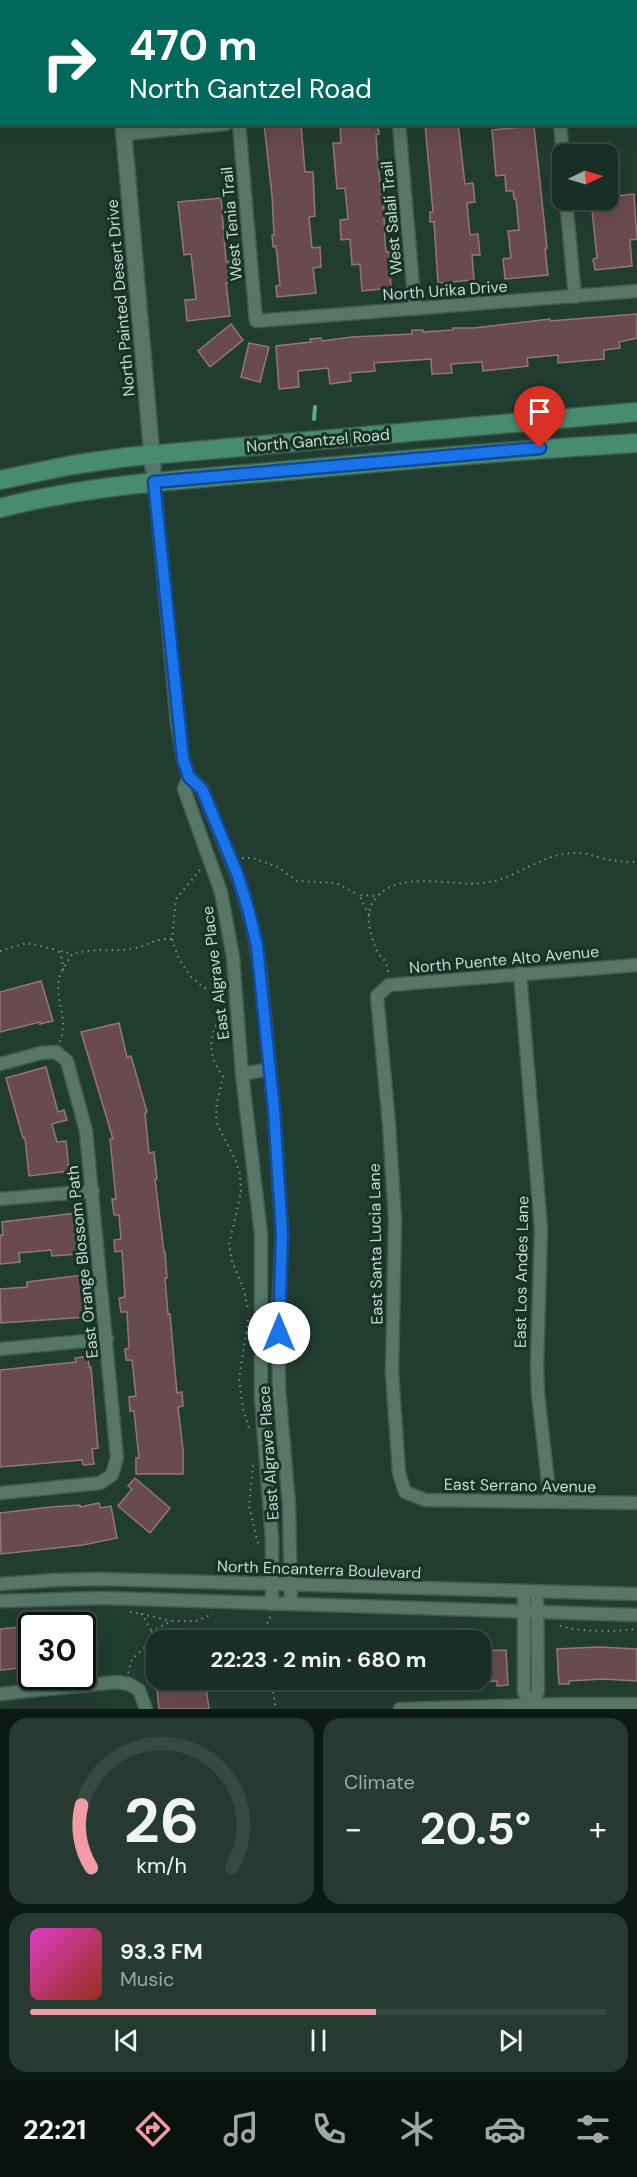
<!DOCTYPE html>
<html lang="en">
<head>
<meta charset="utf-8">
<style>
  :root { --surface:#192e24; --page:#263a31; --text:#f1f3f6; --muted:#9fa8a6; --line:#374a41; --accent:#f39aa7 }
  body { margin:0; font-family:"DM Sans",sans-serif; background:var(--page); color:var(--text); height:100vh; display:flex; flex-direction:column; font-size:22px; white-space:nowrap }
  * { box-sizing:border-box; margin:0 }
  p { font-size:20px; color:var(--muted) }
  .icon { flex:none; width:33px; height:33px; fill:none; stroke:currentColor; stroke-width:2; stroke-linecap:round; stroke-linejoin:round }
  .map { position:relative; height:1709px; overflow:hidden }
  .side { display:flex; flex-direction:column; gap:9px; padding:9px; background:#0e1914; flex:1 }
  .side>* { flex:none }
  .guide { position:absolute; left:0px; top:0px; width:638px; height:126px; box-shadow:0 6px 24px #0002,0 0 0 2px var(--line); background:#00695c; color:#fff; overflow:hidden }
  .needle { width:39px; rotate:85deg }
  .buttons { position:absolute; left:552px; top:144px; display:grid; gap:12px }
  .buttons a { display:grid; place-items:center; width:66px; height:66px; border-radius:12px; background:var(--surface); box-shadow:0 6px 24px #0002,0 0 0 2px var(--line); font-size:30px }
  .speed { position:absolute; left:18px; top:1612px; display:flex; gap:12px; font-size:30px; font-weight:700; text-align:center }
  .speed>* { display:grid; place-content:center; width:78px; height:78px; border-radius:50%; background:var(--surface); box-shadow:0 6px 24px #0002,0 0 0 2px var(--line); line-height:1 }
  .speed .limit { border:3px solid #111; border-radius:9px; background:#fff; color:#111 }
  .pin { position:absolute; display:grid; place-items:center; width:51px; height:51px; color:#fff; margin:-62px -26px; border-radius:50% 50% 50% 0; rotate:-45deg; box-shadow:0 0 6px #0007 }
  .pin .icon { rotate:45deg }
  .me { position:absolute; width:66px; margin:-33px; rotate:0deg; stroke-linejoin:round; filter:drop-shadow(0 0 4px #0008) }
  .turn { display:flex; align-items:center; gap:21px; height:126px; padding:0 30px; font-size:27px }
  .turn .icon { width:78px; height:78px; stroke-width:2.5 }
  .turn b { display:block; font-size:42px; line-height:51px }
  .big { font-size:45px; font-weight:700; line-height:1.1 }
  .side .card { flex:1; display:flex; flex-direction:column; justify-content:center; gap:9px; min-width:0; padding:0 21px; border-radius:18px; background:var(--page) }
  .side .dial { align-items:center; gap:0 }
  .dial svg { height:156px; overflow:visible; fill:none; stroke:var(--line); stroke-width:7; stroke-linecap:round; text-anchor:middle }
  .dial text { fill:var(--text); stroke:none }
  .song { display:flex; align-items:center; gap:18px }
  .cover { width:72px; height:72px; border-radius:9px; background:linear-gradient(135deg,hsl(310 70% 55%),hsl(10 70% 35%)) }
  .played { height:6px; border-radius:3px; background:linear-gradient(90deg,var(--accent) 60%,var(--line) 60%) }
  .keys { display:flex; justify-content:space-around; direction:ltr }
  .heat { display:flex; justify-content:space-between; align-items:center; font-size:33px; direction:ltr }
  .side .tiles { flex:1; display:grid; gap:9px; grid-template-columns:1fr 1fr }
  .card:last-child { grid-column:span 2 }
  .trip { position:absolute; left:146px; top:1630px; width:345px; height:60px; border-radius:18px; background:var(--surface); box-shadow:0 6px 24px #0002,0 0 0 2px var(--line); font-weight:700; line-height:60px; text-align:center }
  .menu { display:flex; height:96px; justify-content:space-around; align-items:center; background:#0a120e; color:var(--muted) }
  .menu .icon { width:42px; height:42px }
  .menu .current { color:var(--accent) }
  .menu b { font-size:27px; color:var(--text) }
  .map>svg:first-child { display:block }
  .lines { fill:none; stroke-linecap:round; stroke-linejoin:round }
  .stream { stroke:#5eae8f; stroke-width:4 }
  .building { fill:#694a4e; stroke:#967579; stroke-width:1.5 }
  .minor-casing { stroke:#415a4f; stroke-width:15 }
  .tertiary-casing { stroke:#415a4f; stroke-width:18 }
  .primary-casing { stroke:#415a4f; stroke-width:21 }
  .path { stroke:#788e84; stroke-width:2; stroke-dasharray:1.5 4.5; stroke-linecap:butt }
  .minor { stroke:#587667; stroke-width:12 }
  .tertiary { stroke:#587667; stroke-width:15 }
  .primary { stroke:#478c6e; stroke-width:18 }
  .route-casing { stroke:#114b97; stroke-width:15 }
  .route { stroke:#1a73e8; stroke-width:10 }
  .labels { text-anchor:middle; stroke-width:6; stroke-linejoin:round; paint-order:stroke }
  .street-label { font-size:16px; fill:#c8d8d0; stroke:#163326 }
</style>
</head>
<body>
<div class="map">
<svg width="637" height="1709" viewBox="0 0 637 1709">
  <rect width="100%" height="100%" fill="#213d30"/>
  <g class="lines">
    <polyline class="stream" points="314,419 315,407"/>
  </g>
  <g class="building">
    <polygon points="264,124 301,124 305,172 313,172 315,216 309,217 312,248 320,247 321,267 313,268 316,293 277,297 276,286 280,285 276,246 273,247 272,235 274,235 272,195"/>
    <polygon points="340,124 378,124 379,134 376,135 378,165 381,190 383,190 385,242 386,252 389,252 391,288 362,291 360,264 352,265 350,239 341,240 340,220 348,219 345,188 337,189 333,143 341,143"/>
    <polygon points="425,124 458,124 465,184 473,183 475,202 467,203 470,235 478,234 480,255 472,255 474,280 438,283 434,222 430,222 430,212 433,212"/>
    <polygon points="534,126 547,248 545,248 548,275 505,279 503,259 511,258 508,231 519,230 516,199 514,199 513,191 506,191 505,175 496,176 492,130"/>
    <polygon points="634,194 637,239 630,240 632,266 595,270 593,259 597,258 591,200 608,200 608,197"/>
    <polygon points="221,198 226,262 229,261 231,282 226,283 230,316 187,321 185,300 196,299 191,254 184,255 178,202"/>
    <polygon points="637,314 637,338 619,342 620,348 604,350 604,359 558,363 558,355 527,358 528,366 483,371 482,362 451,364 452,373 432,374 431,359 374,363 375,371 350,373 351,381 330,384 328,368 298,371 299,387 279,389 276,346 311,342 310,339 321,338 322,341 352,337 412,334 412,330 423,330 423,332 453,330 453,328 474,328 550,319 550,321"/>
    <polygon points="231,324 243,340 210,367 198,351"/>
    <polygon points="249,343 269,347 260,382 241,377"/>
    <polygon points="41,981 53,1021 40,1024 40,1022 0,1032 0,992"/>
    <polygon points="119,1023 127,1057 131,1056 147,1112 145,1113 149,1153 154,1152 157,1179 155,1179 164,1252 165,1252 167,1278 165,1278 168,1314 170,1314 177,1393 182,1392 183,1406 178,1407 183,1449 183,1474 136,1474 136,1458 139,1458 134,1411 130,1411 129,1397 136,1396 132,1360 126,1360 125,1349 129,1348 127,1312 121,1312 119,1298 125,1297 122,1251 115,1252 114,1240 121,1239 119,1215 114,1215 112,1199 116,1199 110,1139 113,1139 81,1032"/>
    <polygon points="46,1067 58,1112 64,1110 67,1120 52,1124 57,1142 66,1141 69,1171 29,1176 25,1138 23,1138 6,1078"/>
    <polygon points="76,1213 79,1254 52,1256 51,1250 19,1253 20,1262 0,1264 0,1235 3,1235 2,1222"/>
    <polygon points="83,1275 87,1317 1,1323 0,1289 27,1287 27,1282"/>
    <polygon points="88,1356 89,1367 91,1367 98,1448 92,1449 94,1464 83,1465 82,1460 0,1467 0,1370 76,1362 75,1358"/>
    <polygon points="135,1478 170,1508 150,1533 118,1506 132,1489 128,1486"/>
    <polygon points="99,1503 100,1508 111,1506 117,1538 83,1545 1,1554 0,1513 51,1507 80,1505 80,1507"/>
    <polygon points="32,1626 32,1673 22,1674 21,1668 0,1670 0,1629"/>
    <polygon points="598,1647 637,1649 637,1681 603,1679 569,1681 569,1684 559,1684 557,1649"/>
    <polygon points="506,1650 508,1685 497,1686 497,1681 480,1682 480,1651"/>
    <polygon points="156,1680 205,1680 209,1709 159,1709"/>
  </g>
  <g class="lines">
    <defs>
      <g id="minor">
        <polyline points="549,0 549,2"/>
        <polyline points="233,2 233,0"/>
        <polyline points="419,2 420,0"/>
        <polyline points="239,124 256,321 637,291"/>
        <polyline points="399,124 415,309"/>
        <polyline points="560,124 563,154"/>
        <polyline points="124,134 226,124"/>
        <polyline points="566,200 575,297"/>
        <polyline points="154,476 177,723 183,759 189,777 202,789 241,886 253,928 260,968 274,1110 282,1234 278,1315 279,1388 289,1505 291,1604"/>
        <polyline points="189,777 184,789 221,892 233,957 242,1074 261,1234 261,1398 272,1539 272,1604"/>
        <polyline points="637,965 389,985 377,996 389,1124 395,1220 392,1373 399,1473 405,1492 425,1500 637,1503"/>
        <polyline points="520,973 541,1228 537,1367 538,1394 550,1500"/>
        <polyline points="0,1064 41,1053 56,1052 67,1061 86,1131 117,1458 112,1475 100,1483 0,1493"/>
        <polyline points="242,1074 270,1069"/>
        <polyline points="0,1199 93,1191"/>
        <polyline points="0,1349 107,1339"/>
        <polyline points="0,1584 55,1580 99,1579 637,1594"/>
        <polyline points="524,1592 524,1692 532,1705"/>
        <polyline points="0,1601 103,1598 637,1615"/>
        <polyline points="0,1694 117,1682 129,1684 139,1690 146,1709"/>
        <polyline points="532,1705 538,1691 537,1592"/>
        <polyline points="400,1709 564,1704 637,1704"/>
      </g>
      <g id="tertiary">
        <polyline points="118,2 118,0"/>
        <polyline points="123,124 153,468"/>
      </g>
      <g id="primary">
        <polyline points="0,480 72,465 127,457 637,412"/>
        <path d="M0,508C93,484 189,479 284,471C401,460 519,450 637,443"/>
      </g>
    </defs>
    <use href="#minor" class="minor-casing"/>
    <use href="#tertiary" class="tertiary-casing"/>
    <use href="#primary" class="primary-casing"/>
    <g class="path">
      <polyline points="242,858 253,858 278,867 297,881 336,883 359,895"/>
      <polyline points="200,870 176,899 172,939 178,957 190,976 223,1003"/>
      <polyline points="369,915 359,895 379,896"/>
      <polyline points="0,951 27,943 58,950"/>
      <polyline points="63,970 62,959 58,950 72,954"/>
      <path d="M388,972C387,959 381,959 376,949C371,937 365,916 372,904C393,867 449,887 483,883C519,879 541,852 578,853C586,853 593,856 601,858C613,861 624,862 637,862"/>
      <path d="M224,1009C210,1034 205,1052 223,1076L217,1103L216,1116L218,1126L235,1159L240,1174L241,1192L229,1245L232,1261L244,1290L248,1309"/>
      <path d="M60,1042C69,1015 55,1005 59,980C60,971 68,962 72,954C95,947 113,953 135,948C149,945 155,938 172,939"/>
      <polyline points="248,1320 239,1379 243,1408 250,1432"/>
      <polyline points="253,1465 249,1506 259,1548"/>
      <polyline points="130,1612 142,1614"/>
      <path d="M560,1626C584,1632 612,1632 637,1629"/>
      <polyline points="151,1630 142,1614 171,1621"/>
      <polyline points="263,1641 265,1629 271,1615"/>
      <polyline points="128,1673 132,1659 144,1648 152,1631 171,1621 196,1621 213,1614"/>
      <polyline points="271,1680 276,1709"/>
    </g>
    <use href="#minor" class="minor"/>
    <use href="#tertiary" class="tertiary"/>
    <use href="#primary" class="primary"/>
  </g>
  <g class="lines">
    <defs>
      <polyline id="route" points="279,1333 282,1234 274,1110 257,946 249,912 238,876 202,789 189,777 183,759 154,482 540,448"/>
    </defs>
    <use href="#route" class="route-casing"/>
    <use href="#route" class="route"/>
  </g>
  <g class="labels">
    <g class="street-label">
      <text transform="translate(391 218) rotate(-95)" y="6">West Salali Trail</text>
      <text transform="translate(231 224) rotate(-95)" y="6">West Tenia Trail</text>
      <text transform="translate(445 290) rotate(-4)" y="6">North Urika Drive</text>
      <text transform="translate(120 298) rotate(-95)" y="6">North Painted Desert Drive</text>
      <text transform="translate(318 440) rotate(-5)" y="6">North Gantzel Road</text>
      <text transform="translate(504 959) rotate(-5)" y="6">North Puente Alto Avenue</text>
      <text transform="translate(215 973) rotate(-97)" y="6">East Algrave Place</text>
      <text transform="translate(375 1244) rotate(-91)" y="6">East Santa Lucia Lane</text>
      <text transform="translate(82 1262) rotate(-96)" y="6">East Orange Blossom Path</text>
      <text transform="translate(521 1272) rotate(-89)" y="6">East Los Andes Lane</text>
      <text transform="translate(268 1453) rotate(-94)" y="6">East Algrave Place</text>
      <text transform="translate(520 1485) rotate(1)" y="6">East Serrano Avenue</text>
      <text transform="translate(319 1569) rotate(2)" y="6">North Encanterra Boulevard</text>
    </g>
  </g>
</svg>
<div class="buttons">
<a><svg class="needle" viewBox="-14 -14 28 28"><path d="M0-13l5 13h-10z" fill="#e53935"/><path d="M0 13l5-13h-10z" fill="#9fa8a6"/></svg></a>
</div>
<div class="speed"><div class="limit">30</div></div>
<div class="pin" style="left:540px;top:448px;background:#d93025"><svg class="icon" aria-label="arrive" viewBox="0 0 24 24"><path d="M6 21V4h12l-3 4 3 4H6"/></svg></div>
<svg class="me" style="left:279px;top:1333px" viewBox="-20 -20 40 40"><circle r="19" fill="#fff"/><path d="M0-13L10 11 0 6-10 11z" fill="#1a73e8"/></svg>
<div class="trip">22:23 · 2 min · 680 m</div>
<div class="guide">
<div class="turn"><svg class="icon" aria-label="right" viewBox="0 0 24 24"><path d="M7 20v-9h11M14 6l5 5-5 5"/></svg><div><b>470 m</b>North Gantzel Road</div></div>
</div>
</div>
<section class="side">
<div class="tiles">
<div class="card dial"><svg viewBox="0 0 100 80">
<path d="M14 69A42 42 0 1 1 86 69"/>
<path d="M14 69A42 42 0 0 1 9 37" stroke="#f39aa7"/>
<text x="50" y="56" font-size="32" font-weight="700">26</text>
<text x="50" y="72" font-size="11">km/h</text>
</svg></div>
<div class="card"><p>Climate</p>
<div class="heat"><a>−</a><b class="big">20.5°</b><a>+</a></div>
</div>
<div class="card">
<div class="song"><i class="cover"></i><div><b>93.3 FM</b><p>Music</p></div></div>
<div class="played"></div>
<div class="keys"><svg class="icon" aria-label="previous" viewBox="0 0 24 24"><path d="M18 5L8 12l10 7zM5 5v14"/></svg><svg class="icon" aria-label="pause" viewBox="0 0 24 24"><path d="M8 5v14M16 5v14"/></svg><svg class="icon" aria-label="next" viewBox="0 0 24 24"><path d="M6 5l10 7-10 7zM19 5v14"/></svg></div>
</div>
</div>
</section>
<nav class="menu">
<b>22:21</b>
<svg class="icon current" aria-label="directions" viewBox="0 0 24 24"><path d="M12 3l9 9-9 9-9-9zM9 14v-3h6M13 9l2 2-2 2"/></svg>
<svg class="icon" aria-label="music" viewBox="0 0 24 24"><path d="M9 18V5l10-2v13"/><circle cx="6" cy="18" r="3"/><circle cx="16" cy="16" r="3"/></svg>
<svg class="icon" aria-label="phone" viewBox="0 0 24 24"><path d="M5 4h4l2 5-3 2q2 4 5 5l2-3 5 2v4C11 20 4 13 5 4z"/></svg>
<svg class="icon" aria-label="climate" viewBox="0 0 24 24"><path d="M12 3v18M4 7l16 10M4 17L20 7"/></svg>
<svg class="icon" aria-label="car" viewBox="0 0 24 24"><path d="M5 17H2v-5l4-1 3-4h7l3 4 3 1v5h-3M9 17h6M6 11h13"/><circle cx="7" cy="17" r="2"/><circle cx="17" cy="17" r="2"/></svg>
<svg class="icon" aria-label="filters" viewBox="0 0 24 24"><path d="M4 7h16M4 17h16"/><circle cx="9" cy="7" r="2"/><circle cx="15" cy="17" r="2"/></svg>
</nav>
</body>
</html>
